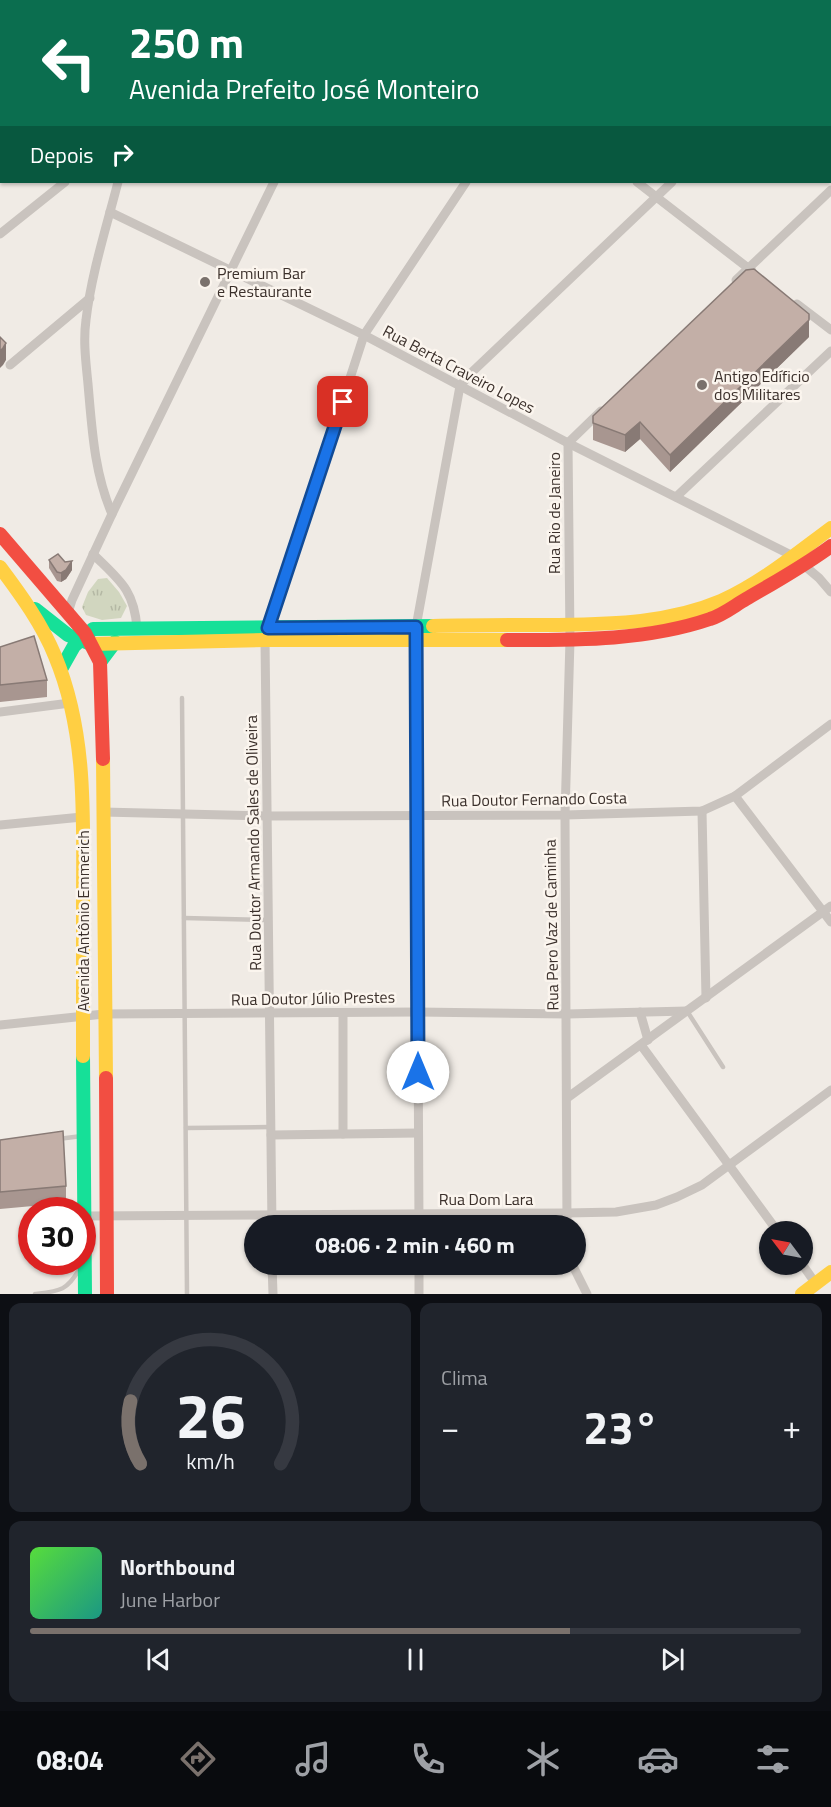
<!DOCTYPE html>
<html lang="pt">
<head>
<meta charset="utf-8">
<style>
  :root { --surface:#171b24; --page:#20242c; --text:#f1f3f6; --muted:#9ea1a6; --line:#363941; --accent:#7a716c }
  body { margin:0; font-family:"Titillium Web",sans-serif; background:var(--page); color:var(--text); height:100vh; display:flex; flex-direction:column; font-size:22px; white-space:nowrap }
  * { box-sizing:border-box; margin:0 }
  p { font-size:20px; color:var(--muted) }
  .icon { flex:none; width:33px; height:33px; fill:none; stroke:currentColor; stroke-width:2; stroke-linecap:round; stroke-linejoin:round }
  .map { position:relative; height:1294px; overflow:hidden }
  .drawer { display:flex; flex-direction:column; gap:9px; padding:9px; background:#0d0f14; flex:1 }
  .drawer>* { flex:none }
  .banner { position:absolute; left:0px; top:0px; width:831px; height:183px; box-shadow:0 2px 4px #0004; background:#0b6e4f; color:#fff; overflow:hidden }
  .needle { width:39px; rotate:302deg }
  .fabs { position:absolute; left:759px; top:1221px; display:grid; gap:12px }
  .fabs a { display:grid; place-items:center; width:54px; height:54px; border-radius:50%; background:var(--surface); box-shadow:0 2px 4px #0004; font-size:30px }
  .speed { position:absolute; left:18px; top:1197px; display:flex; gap:12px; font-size:30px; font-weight:700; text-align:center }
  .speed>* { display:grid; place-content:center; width:78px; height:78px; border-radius:50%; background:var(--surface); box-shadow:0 2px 4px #0004; line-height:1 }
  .speed .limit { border:9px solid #d22; background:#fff; color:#111 }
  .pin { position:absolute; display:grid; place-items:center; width:51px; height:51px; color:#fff; margin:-26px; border-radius:12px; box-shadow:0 3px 9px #0006 }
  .me { position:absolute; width:66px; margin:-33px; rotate:0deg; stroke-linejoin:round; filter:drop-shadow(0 0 4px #0008) }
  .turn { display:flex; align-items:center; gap:21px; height:126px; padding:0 30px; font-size:27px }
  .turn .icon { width:78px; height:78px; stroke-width:2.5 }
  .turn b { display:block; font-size:42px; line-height:51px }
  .then { display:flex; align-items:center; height:57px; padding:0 30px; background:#0003; gap:12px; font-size:22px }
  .big { font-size:45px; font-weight:700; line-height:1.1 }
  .drawer .tile { flex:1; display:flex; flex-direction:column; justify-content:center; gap:9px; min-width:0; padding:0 21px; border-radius:12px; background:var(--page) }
  .drawer .dial { align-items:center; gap:0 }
  .dial svg { height:156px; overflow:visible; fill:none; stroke:var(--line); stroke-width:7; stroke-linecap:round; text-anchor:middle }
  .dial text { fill:var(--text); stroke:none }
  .song { display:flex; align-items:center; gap:18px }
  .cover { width:72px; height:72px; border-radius:9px; background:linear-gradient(135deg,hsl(110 70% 55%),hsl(170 70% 35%)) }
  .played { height:6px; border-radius:3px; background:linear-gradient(90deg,var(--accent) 70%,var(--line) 70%) }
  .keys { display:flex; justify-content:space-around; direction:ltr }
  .heat { display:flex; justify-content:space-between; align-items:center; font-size:33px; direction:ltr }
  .drawer .tiles { flex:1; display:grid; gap:9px; grid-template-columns:1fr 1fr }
  .tile:last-child { grid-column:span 2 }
  .trip { position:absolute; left:244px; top:1215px; width:342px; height:60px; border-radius:30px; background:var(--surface); box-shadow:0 2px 4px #0004; font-weight:700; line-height:60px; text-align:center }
  .menu { display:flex; height:96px; justify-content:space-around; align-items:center; background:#090b0e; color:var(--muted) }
  .menu .icon { width:42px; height:42px }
  .menu .selected { color:var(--accent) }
  .menu b { font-size:27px; color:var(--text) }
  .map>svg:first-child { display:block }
  .park { fill:url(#park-tufts) }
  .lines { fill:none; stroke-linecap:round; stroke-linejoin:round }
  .lane { stroke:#c9c3be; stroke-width:4.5 }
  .street { stroke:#c9c3be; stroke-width:9 }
  .fast { stroke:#16e098; stroke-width:14 }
  .slow { stroke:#ffcf43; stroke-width:14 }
  .jam { stroke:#f24e42; stroke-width:14 }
  .wall { fill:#a89690 }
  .shaded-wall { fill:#887a75 }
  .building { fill:#c3afa7; stroke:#887a75; stroke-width:1.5 }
  .route-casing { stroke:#114b97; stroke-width:15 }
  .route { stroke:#1a73e8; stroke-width:10 }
  .poi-dot { fill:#7a716c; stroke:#fbf5ee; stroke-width:2 }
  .labels { text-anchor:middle; stroke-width:5; stroke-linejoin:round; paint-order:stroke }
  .poi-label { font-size:16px; fill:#3b302b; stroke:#fbf5ee; text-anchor:start }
  .street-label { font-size:16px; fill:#3b302b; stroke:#fbf5ee }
</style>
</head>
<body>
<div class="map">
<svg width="831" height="1294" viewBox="0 0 831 1294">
  <defs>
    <pattern id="park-tufts" width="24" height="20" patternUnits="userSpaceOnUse" patternTransform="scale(1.5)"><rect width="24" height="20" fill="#d1d6bf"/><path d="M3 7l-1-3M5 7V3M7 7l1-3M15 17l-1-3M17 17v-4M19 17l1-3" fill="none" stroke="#b4b8a4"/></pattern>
  </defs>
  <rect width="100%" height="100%" fill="#f0ebe5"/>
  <polygon class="park" points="107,578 119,592 127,606 121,618 102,620 86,615 82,607 88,592 98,579"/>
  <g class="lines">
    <g class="lane">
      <polyline points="182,698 187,1294"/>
      <polyline points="184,918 268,920"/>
      <polyline points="687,1011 723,1067"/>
      <polyline points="186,1128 270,1127"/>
      <polyline points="58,1139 82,1136"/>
      <path d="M35,1294C60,1291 67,1291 80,1268"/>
    </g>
    <g class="street">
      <polyline points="67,0 68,2"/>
      <polyline points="335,0 338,2"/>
      <polyline points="604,0 605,2"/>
      <polyline points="777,0 778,2"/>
      <polyline points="175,2 175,0"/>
      <polyline points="362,2 363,0"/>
      <polyline points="504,2 505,0"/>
      <polyline points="830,32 831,30"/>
      <polyline points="0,119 2,121"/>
      <polyline points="637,182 752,271"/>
      <polyline points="110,212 364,335 568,443 793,556 819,578 831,592"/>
      <polyline points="0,234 65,182"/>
      <polyline points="736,280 831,190"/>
      <polyline points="797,304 831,330"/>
      <polyline points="10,365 90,298"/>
      <polyline points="676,497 831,351"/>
      <path d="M112,514C94,472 92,429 88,384C86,363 83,341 86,320C91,275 107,225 118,182"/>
      <path d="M93,554C119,580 134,589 137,628"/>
      <polyline points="68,613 72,600 112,514 274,182"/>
      <polyline points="0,712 70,703"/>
      <polyline points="735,796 831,922"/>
      <polyline points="702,811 706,998"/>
      <polyline points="103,812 267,816 565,815 702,811 735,796 831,724"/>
      <polyline points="0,825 82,817"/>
      <polyline points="640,1012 648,1040"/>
      <polyline points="343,1013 343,1134"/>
      <polyline points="0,1025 104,1014 418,1012 567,1014 687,1011"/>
      <polyline points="641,1045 778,1232"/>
      <polyline points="567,1098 831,906"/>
      <polyline points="271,1135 418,1133"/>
      <polyline points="86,1216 567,1213 616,1212 656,1205 677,1197 702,1185 831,1090"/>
      <polyline points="272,1226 265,640 364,335 466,182"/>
      <polyline points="419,1226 416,627 460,386 471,373 672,182"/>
      <polyline points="567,1226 565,815 570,640 568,443 601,411"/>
      <polyline points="272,1264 273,1294"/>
      <polyline points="419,1264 419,1294"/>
      <polyline points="572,1264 587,1294"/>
      <polyline points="802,1264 816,1284"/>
    </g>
    <g class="fast">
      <polyline points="35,609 68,635 91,644"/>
      <polyline points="100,662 115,642"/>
      <polyline points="61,669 74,646 93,629 433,626"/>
      <polyline points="83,1056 85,1294"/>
    </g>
    <g class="slow">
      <path d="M0,567C21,595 42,624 55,656C88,735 83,822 83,905C83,955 83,1005 83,1056"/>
      <path d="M433,626C472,625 512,625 551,625C609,624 667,624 721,601C761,583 796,554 831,528"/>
      <polyline points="91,644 265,640 507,640"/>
      <polyline points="103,759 106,1078"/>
      <polyline points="802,1294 831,1272"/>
    </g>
    <g class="jam">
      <polyline points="0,534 85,633 100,662 103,759"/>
      <path d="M507,640C574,640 646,641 710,619C723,615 734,606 746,599C775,582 804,566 831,546"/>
      <polyline points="106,1078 107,1294"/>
    </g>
  </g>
  <g class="wall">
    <polygon points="809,337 670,472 640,439 625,452 593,440 593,416"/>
    <polygon points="49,560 72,570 66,579 61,582 57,581 49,568"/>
    <polygon points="0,647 47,680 47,697 0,702"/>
    <polygon points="0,1140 66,1186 66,1203 0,1209"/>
  </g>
  <g class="shaded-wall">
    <polygon points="809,320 809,337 670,472 670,455"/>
    <polygon points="6,343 6,360 3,365 0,368 0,351"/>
    <polygon points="640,422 640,439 625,452 625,435"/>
    <polygon points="72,561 72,570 66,579 61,582 61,573"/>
  </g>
  <g class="building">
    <polygon points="754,269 809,314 809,320 670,455 640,422 625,435 593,423 593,416 746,270"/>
    <polygon points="0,337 6,343 3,348 0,351"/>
    <polygon points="58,554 65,562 72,561 66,570 61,573 57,572 49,560"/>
    <polygon points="34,636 47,680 0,685 0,647"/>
    <polygon points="63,1131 66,1186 0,1192 0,1140"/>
  </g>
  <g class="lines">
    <defs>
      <polyline id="route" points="343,402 268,628 416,627 418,1072"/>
    </defs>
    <use href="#route" class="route-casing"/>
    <use href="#route" class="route"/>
  </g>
  <g class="poi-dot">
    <circle cx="205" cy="282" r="6"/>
    <circle cx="702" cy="385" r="6"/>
  </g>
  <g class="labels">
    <g class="poi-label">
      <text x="217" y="279">Premium Bar<tspan x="217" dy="18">e Restaurante</tspan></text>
      <text x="714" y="382">Antigo Edíficio<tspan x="714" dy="18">dos Militares</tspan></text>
    </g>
    <g class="street-label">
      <text transform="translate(459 369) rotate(28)" y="6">Rua Berta Craveiro Lopes</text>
      <text transform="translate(554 513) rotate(-90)" y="6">Rua Rio de Janeiro</text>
      <text transform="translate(534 799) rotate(-1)" y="6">Rua Doutor Fernando Costa</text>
      <text transform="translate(253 843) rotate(-91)" y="6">Rua Doutor Armando Sales de Oliveira</text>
      <text transform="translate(83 921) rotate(-90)" y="6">Avenida Antônio Emmerich</text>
      <text transform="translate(551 925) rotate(-91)" y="6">Rua Pero Vaz de Caminha</text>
      <text transform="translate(313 998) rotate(-1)" y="6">Rua Doutor Júlio Prestes</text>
      <text x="486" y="1205">Rua Dom Lara</text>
    </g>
  </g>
</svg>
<div class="fabs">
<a><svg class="needle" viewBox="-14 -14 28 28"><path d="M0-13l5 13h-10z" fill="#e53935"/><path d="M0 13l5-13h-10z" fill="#9ea1a6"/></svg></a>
</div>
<div class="speed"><div class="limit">30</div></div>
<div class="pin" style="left:343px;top:402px;background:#d93025"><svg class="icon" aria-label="arrive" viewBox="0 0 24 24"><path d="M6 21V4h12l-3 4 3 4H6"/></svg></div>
<svg class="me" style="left:418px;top:1072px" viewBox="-20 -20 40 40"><circle r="19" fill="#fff"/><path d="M0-13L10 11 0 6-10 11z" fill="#1a73e8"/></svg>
<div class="trip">08:06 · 2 min · 460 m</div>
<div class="banner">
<div class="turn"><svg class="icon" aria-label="left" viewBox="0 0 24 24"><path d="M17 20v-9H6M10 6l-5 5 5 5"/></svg><div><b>250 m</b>Avenida Prefeito José Monteiro</div></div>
<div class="then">Depois<svg class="icon" aria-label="right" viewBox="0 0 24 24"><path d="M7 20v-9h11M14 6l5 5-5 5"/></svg></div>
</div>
</div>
<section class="drawer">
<div class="tiles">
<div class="tile dial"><svg viewBox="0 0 100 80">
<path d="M14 69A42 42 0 1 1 86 69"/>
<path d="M14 69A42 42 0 0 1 9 37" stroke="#7a716c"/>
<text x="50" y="56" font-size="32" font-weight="700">26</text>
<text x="50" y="72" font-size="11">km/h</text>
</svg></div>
<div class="tile"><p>Clima</p>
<div class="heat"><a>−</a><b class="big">23°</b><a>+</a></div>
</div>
<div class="tile">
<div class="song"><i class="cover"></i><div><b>Northbound</b><p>June Harbor</p></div></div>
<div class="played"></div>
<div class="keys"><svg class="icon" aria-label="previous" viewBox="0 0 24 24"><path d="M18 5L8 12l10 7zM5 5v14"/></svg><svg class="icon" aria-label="pause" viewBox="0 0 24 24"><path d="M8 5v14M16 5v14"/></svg><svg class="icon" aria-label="next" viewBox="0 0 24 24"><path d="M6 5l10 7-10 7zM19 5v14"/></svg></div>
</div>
</div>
</section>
<nav class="menu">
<b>08:04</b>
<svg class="icon selected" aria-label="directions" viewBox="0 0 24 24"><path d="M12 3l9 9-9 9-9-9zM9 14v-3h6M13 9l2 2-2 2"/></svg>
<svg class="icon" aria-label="music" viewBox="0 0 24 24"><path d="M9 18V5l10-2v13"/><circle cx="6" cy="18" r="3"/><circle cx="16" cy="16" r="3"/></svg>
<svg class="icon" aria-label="phone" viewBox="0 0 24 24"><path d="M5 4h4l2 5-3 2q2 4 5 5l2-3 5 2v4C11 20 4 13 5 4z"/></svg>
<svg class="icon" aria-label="climate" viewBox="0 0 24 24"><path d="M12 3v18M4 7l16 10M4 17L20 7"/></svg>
<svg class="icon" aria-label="car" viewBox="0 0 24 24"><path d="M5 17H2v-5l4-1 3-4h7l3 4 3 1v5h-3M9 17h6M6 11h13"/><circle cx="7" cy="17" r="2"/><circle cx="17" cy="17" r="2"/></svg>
<svg class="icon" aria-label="filters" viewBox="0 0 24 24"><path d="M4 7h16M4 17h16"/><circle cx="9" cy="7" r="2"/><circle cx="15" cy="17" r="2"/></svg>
</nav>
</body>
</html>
